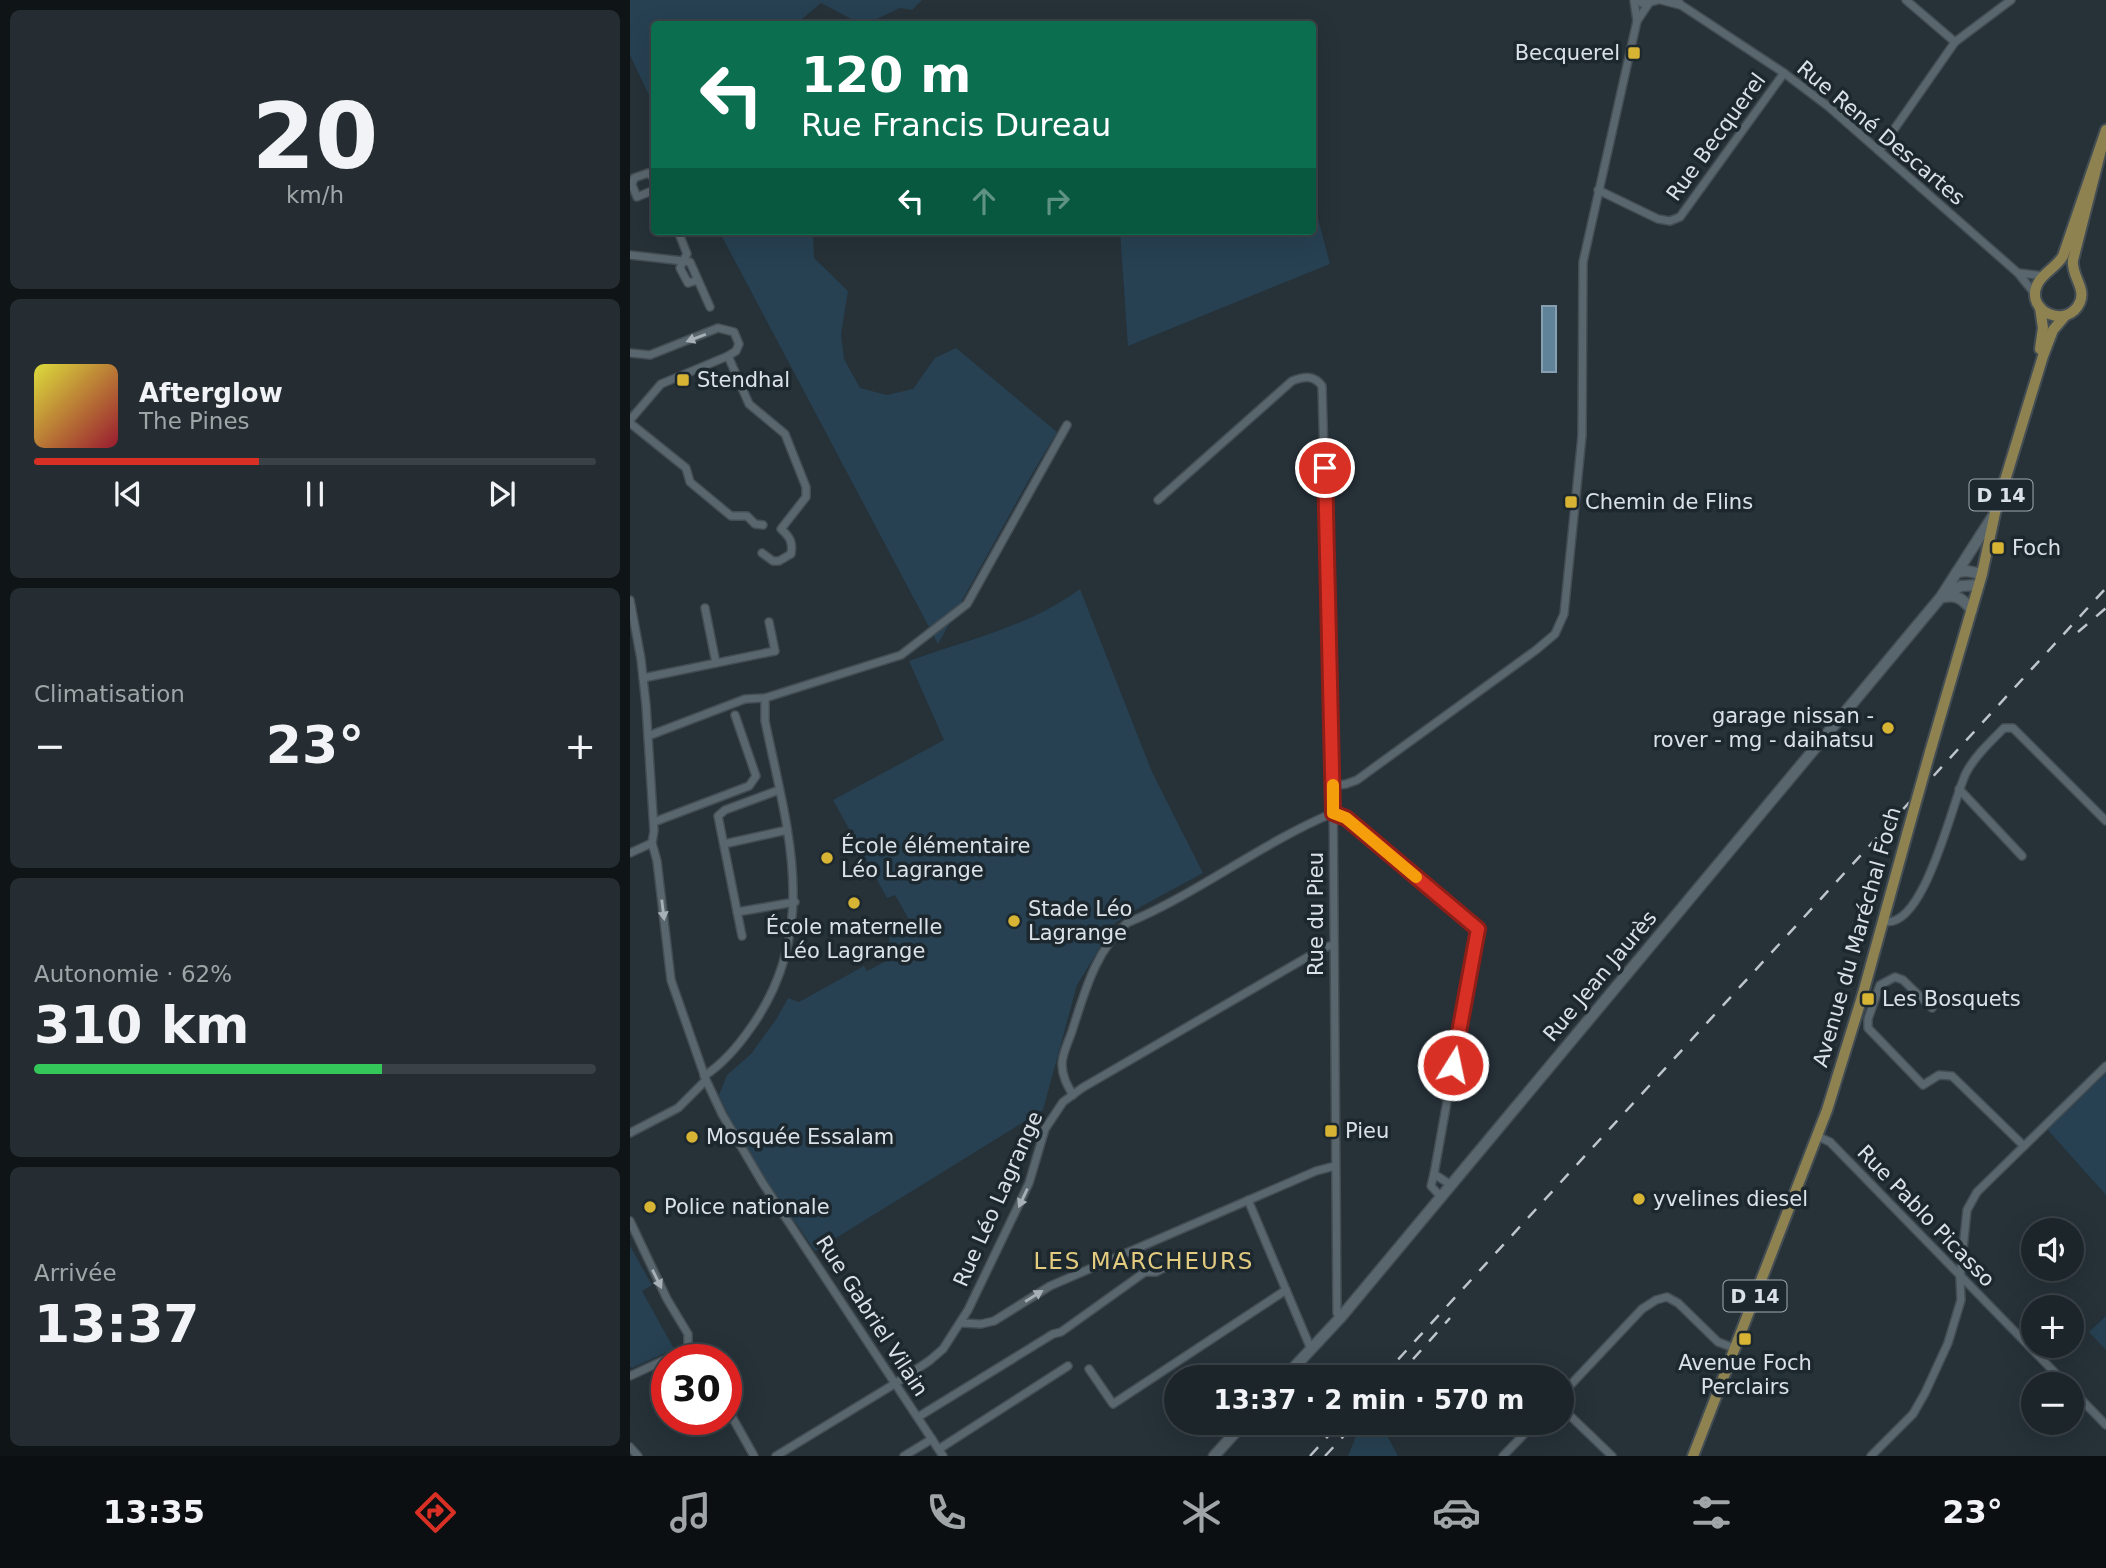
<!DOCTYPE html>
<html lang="fr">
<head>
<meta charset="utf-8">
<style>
  :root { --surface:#1c252a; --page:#252d32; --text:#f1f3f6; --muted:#a0a5a8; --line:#3a4247; --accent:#d93025 }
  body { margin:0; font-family:"DejaVu Sans",sans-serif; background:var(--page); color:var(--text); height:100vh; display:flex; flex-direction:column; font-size:26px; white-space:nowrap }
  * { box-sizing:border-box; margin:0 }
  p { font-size:23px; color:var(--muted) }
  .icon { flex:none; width:38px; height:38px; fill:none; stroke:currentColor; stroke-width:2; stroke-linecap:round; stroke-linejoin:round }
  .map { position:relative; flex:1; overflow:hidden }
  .side { display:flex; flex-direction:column; gap:10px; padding:10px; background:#0f1417; width:630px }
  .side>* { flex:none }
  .banner { position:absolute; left:21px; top:21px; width:665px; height:214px; border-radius:7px; box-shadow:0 7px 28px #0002,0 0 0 2px var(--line); background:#0b6e4f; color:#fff; overflow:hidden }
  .buttons { position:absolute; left:1391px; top:1218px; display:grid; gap:14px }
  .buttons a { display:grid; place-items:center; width:63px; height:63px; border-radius:50%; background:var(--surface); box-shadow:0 7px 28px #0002,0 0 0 2px var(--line); font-size:35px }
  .speed { position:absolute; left:21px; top:1344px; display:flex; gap:14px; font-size:35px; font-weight:700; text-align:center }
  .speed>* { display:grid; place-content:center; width:91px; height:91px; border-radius:50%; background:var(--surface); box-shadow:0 7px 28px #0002,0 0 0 2px var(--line); line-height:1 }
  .speed .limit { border:10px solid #d22; background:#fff; color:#111 }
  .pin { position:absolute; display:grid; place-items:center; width:60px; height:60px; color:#fff; margin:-30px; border:4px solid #fff; border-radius:50%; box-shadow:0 2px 7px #0007 }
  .me { position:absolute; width:77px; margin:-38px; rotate:10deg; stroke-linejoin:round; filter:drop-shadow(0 0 5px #0008) }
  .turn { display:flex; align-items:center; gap:24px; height:147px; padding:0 35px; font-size:32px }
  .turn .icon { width:91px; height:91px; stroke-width:2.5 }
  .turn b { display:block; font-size:49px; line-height:60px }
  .lanes { display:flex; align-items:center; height:66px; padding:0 35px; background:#0003; justify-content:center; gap:35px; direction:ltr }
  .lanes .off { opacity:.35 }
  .big { font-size:52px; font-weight:700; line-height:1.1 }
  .side .card { flex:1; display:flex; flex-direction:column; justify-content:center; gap:10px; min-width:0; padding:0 24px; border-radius:10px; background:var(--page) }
  .side .dial { align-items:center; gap:0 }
  .dial b { font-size:91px; line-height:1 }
  .song { display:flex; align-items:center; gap:21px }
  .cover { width:84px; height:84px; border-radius:10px; background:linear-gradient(135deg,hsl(60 70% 55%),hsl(350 70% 35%)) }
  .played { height:7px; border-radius:4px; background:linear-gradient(90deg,var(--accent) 40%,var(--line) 40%) }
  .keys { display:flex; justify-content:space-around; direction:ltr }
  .heat { display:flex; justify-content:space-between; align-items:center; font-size:38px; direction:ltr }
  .charge { height:10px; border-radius:5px; background:linear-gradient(90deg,#34c759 62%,var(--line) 0) }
  .trip { position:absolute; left:534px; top:1365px; width:410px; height:70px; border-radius:35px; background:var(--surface); box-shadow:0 7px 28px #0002,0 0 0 2px var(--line); font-weight:700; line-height:70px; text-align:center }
  .tabs { display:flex; height:112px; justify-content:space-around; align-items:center; background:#0b0f11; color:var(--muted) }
  .tabs .icon { width:49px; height:49px }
  .tabs .selected { color:var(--accent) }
  .tabs b { font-size:32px; color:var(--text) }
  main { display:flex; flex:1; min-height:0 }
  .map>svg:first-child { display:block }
  .green { fill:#274152 }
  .water { fill:#61839a; stroke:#86a0b1; stroke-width:2 }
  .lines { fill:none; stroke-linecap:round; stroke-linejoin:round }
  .minor-casing { stroke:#434d53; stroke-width:10 }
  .secondary-casing { stroke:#434d53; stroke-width:13 }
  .primary-casing { stroke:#434d53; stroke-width:14 }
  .minor { stroke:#5a666e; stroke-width:7 }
  .secondary { stroke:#5a666e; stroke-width:10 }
  .primary { stroke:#8e8350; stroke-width:10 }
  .rail { stroke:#bec5cb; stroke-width:2.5; stroke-dasharray:12 12; stroke-linecap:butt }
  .primary-bridge-casing { stroke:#434d53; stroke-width:14; stroke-linecap:butt }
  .primary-bridge { stroke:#8e8350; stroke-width:10 }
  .oneway { fill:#a7b0b7 }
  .route-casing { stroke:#8d1f18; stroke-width:18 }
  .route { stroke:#d93025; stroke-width:12 }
  .slow { stroke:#f59e0b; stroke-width:12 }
  .poi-dot { fill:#d7b434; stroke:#1c272e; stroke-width:2.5 }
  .labels { text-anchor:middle; stroke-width:7; stroke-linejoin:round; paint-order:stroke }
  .shield { fill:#1c272e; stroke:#a2aab0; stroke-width:2 }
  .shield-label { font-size:19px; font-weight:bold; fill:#dbe2e7 }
  .poi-label { font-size:21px; fill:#dbe2e7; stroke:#1c272e; text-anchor:start }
  .street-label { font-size:21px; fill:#dbe2e7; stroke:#1c272e }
  .neighbourhood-label { font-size:23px; letter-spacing:2px; fill:#e3cb7f; stroke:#1c272e }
</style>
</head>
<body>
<main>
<section class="side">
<div class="card dial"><b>20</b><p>km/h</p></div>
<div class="card">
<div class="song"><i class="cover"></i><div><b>Afterglow</b><p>The Pines</p></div></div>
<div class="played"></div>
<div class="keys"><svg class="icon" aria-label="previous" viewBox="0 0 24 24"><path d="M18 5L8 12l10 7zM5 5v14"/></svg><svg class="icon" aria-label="pause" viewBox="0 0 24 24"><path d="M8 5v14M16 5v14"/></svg><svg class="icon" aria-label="next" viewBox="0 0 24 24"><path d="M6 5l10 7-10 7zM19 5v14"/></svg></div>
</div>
<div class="card"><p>Climatisation</p>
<div class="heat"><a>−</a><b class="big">23°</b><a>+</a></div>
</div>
<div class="card"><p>Autonomie · 62%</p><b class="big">310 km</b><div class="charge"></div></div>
<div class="card"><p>Arrivée</p><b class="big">13:37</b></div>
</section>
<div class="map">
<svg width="1476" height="1456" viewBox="0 0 1476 1456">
  <rect width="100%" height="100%" fill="#263138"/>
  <g class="green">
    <polygon points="0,0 292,0 282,10 270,8 236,24 231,24 191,3 166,24 24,24 24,106 0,55"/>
    <polygon points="683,200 700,264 498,346 490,231 682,231"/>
    <polygon points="89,231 183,231 184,258 218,291 211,334 214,359 230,388 257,395 283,389 305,358 326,348 427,432 401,476 308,644"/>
    <path d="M450,589L522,772L573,873L512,906L485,923L447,985L413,1110L185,1251C151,1201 113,1151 89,1095L97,1075L121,1054L147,1018L158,998L169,1002L234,966L237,971L258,960L257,950L260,935L281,923L265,895L257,898L203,800L314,740L279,661C338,640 400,626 450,589Z"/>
    <polygon points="1476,1073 1476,1195 1417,1129"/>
    <polygon points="0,1246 22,1285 12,1291 44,1349 2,1368 0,1366"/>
    <polygon points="1476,1316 1476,1350 1459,1332"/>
    <polygon points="735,1423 750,1423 768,1456 718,1456 729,1429"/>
  </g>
  <rect class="water" x="912" y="306" width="14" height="66"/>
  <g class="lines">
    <defs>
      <g id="minor">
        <polyline points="1005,0 1014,4 1028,0"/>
        <polyline points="1031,0 1050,5"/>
        <polyline points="1047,0 1051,5 1154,73 1199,107 1388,273 1405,294"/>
        <polyline points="1276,0 1325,42"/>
        <polyline points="1007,21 1019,3"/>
        <polyline points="1249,151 1325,42 1381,0"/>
        <polyline points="24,178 18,173 4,178 2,185 7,197 24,190"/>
        <polyline points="968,190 1028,219 1040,221 1050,217 1154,73"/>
        <polyline points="0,255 53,261 57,254 48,231"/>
        <polyline points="1389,273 1414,276"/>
        <polyline points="68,280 58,283 50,268 53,261 60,262 80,307"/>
        <polyline points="0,353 20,355 88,328 104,332 109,344 106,351 98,356 31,384 0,420"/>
        <path d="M98,356L119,404L155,434L176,487V497L151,529C160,537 163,542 161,554L149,561H143L132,553"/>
        <polyline points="0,423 56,468 60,482 101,516 117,516 125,524 133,525"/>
        <path d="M528,500L662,381C674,376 684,375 692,386L703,786L707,1313L711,1317"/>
        <polyline points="0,600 11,659 16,705 24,831 22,843 27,861 41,980 76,1080 92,1114 132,1182 313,1456"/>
        <polyline points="75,608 86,663"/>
        <polyline points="13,678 145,651 139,622"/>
        <polyline points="18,736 115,699 135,698 271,655 337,604 437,425"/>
        <polyline points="703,786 716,784 727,780 906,650 925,634 934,614 952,436 953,262 1007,21 1004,0"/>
        <polyline points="1329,789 1392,856"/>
        <polyline points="24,822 119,786 126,776 105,715"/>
        <polyline points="94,844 157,830"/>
        <polyline points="0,853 22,843"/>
        <polyline points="107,912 165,902"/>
        <path d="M1253,921C1294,933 1323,799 1336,773C1345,756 1360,742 1374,728H1383L1476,821"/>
        <polyline points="112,936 88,816 95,810 149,790"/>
        <polyline points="1302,1008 1273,980 1265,977 1250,985 1238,1019 1238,1028 1293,1085 1309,1075 1322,1076 1394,1146"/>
        <path d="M74,1076C93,1064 109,1045 122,1026C191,928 157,828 135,721V698"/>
        <path d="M443,1095C437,1085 432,1076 432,1064C432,1053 440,1039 443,1028C455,991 466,950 497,923C569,893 631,843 703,813L716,818L727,827L848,929L804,1174"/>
        <polyline points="0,1133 48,1108 76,1080"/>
        <polyline points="1187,1136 1200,1142 1436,1384"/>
        <polyline points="811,1197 801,1186 804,1174 821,1185"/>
        <polyline points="618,1200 681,1349"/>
        <polyline points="0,1221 37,1299 58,1334 58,1349"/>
        <polyline points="332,1323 351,1324 364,1321 420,1286 686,1171 705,1166"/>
        <polyline points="58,1349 66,1351 72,1360"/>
        <polyline points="459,1369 483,1404 656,1290"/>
        <polyline points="0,1376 58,1349"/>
        <polyline points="1442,1390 1476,1425"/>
        <polyline points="931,1395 1012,1309 1026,1300 1037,1297 1048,1303 1088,1342 1104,1348"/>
        <polyline points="96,1406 124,1456"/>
        <polyline points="931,1407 982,1456"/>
        <polyline points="288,1417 423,1334 431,1332 515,1272 526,1272 539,1265"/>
        <polyline points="0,1447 8,1456"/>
        <polyline points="309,1449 438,1366"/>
        <polyline points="146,1456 266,1383 299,1361 313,1349 338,1310 392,1198 399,1183 415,1129 433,1102 452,1088 693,948 703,945"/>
        <polyline points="274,1456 302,1439"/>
        <polyline points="873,1456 905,1423"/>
        <polyline points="1241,1456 1283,1414 1295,1393 1318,1343 1331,1300 1330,1278 1337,1210 1347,1192 1476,1066"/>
      </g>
      <g id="secondary">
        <polyline points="1327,572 1337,571 1352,574"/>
        <polyline points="1314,595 1331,586 1349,585"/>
        <path d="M1315,597C1328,594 1334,601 1342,610"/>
        <polyline points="655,1377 711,1317 1311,597 1363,516"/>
        <polyline points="584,1456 614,1423"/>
      </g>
      <g id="primary">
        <path d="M1476,130L1443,260C1441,276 1456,287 1450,302C1438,330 1395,312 1407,285C1412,273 1426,268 1433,256Z"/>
        <polyline points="1410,349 1413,328 1410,307"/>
        <polyline points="1300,752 1352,574 1365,513 1413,356 1423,330 1435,316"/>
        <polyline points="1063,1456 1197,1110 1232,997 1277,834"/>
      </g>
    </defs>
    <use href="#minor" class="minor-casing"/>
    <use href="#secondary" class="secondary-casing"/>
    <use href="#primary" class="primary-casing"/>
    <use href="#minor" class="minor"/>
    <use href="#secondary" class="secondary"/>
    <use href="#primary" class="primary"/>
    <g class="rail">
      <polyline points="1448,632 1476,608"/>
      <polyline points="752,1377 1476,588"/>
      <polyline points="767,1377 820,1318"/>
      <polyline points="680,1456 710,1423"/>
      <polyline points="695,1456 726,1423"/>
    </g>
    <defs>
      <polyline id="primary-bridge" points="1277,834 1300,752"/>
    </defs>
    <use href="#primary-bridge" class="primary-bridge-casing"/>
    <use href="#primary-bridge" class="primary-bridge"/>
  </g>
  <defs><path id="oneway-solid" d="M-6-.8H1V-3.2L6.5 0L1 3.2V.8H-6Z" transform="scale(1.75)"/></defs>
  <g class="oneway">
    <use href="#oneway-solid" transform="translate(66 338) rotate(159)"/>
    <use href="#oneway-solid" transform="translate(33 910) rotate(83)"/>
    <use href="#oneway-solid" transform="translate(393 1198) rotate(115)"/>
    <use href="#oneway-solid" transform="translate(27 1279) rotate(64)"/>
    <use href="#oneway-solid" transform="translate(404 1296) rotate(-32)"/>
  </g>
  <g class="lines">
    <defs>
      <polyline id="route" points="695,468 703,813 716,818 727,827 848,929 823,1065"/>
    </defs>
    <use href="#route" class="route-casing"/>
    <use href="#route" class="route"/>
    <polyline class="slow" points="703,785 703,813 716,818 786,877"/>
  </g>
  <g class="poi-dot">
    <rect x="997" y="46" width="14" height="14" rx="3.5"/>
    <rect x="46" y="373" width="14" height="14" rx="3.5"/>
    <rect x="934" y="495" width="14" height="14" rx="3.5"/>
    <rect x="1361" y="541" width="14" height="14" rx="3.5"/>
    <circle cx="1258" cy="728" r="7"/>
    <circle cx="197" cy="858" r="7"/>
    <circle cx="224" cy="903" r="7"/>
    <circle cx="384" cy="921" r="7"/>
    <rect x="1231" y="992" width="14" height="14" rx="3.5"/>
    <rect x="694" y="1124" width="14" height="14" rx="3.5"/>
    <circle cx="62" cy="1137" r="7"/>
    <circle cx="1009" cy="1199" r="7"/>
    <circle cx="20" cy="1207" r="7"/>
    <rect x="1108" y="1332" width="14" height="14" rx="3.5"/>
  </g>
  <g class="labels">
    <g class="shield">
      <rect x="1339.5" y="479.5" width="63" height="31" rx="5"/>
      <rect x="1093.5" y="1280.5" width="63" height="31" rx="5"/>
    </g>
    <g class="shield-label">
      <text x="1371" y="502">D 14</text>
      <text x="1125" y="1303">D 14</text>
    </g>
    <g class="poi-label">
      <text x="990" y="60" text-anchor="end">Becquerel</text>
      <text x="67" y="387">Stendhal</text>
      <text x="955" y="509">Chemin de Flins</text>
      <text x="1382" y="555">Foch</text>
      <text x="1244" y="723" text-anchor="end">garage nissan -<tspan x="1244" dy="24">rover - mg - daihatsu</tspan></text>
      <text x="211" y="853">École élémentaire<tspan x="211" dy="24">Léo Lagrange</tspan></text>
      <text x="398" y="916">Stade Léo<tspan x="398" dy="24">Lagrange</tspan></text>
      <text x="224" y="934" text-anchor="middle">École maternelle<tspan x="224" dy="24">Léo Lagrange</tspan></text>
      <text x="1252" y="1006">Les Bosquets</text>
      <text x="715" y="1138">Pieu</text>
      <text x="76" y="1144">Mosquée Essalam</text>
      <text x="1023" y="1206">yvelines diesel</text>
      <text x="34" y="1214">Police nationale</text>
      <text x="1115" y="1370" text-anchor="middle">Avenue Foch<tspan x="1115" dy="24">Perclairs</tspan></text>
    </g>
    <g class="street-label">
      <text transform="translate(1251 133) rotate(40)" y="7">Rue René Descartes</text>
      <text transform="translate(1086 137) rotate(-54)" y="7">Rue Becquerel</text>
      <text transform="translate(686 914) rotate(-90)" y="7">Rue du Pieu</text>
      <text transform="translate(1227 937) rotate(-74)" y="7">Avenue du Maréchal Foch</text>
      <text transform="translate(970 976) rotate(-50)" y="7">Rue Jean Jaurès</text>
      <text transform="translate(368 1199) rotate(-66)" y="7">Rue Léo Lagrange</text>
      <text transform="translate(1296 1216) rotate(46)" y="7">Rue Pablo Picasso</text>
      <text transform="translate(242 1316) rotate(57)" y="7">Rue Gabriel Vilain</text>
    </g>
    <g class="neighbourhood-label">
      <text x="514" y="1269">LES MARCHEURS</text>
    </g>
  </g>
</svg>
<div class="buttons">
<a><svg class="icon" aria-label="sound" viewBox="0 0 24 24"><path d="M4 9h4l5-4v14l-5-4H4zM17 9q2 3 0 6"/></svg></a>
<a>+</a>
<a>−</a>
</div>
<div class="speed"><div class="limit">30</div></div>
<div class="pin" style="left:695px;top:468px;background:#d93025"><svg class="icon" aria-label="arrive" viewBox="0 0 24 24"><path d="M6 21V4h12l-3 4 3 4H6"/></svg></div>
<svg class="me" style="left:823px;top:1065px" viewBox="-20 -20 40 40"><circle r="17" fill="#d93025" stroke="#fff" stroke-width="3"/><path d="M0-11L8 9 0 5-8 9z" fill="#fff"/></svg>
<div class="trip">13:37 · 2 min · 570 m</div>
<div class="banner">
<div class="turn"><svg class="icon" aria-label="left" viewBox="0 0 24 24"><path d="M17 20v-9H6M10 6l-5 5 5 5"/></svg><div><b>120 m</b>Rue Francis Dureau</div></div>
<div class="lanes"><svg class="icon" aria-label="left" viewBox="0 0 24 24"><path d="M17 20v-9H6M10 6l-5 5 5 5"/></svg><svg class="icon off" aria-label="ahead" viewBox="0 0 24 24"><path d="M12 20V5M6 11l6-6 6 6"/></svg><svg class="icon off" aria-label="right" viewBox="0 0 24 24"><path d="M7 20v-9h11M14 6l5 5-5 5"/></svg></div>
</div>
</div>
</main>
<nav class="tabs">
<b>13:35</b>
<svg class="icon selected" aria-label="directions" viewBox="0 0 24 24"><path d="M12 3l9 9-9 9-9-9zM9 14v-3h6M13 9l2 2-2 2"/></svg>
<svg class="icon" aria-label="music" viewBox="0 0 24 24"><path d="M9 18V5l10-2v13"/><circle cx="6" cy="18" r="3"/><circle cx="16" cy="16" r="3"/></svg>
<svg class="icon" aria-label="phone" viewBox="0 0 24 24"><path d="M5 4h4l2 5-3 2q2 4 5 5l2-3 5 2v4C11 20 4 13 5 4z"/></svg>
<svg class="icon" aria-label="climate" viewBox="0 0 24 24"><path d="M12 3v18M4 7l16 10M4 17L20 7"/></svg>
<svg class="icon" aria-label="car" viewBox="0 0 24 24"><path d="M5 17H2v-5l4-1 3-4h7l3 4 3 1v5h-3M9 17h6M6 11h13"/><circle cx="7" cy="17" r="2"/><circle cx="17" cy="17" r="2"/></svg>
<svg class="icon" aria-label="filters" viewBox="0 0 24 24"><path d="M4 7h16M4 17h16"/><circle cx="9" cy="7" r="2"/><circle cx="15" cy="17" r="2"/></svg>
<b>23°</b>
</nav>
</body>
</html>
